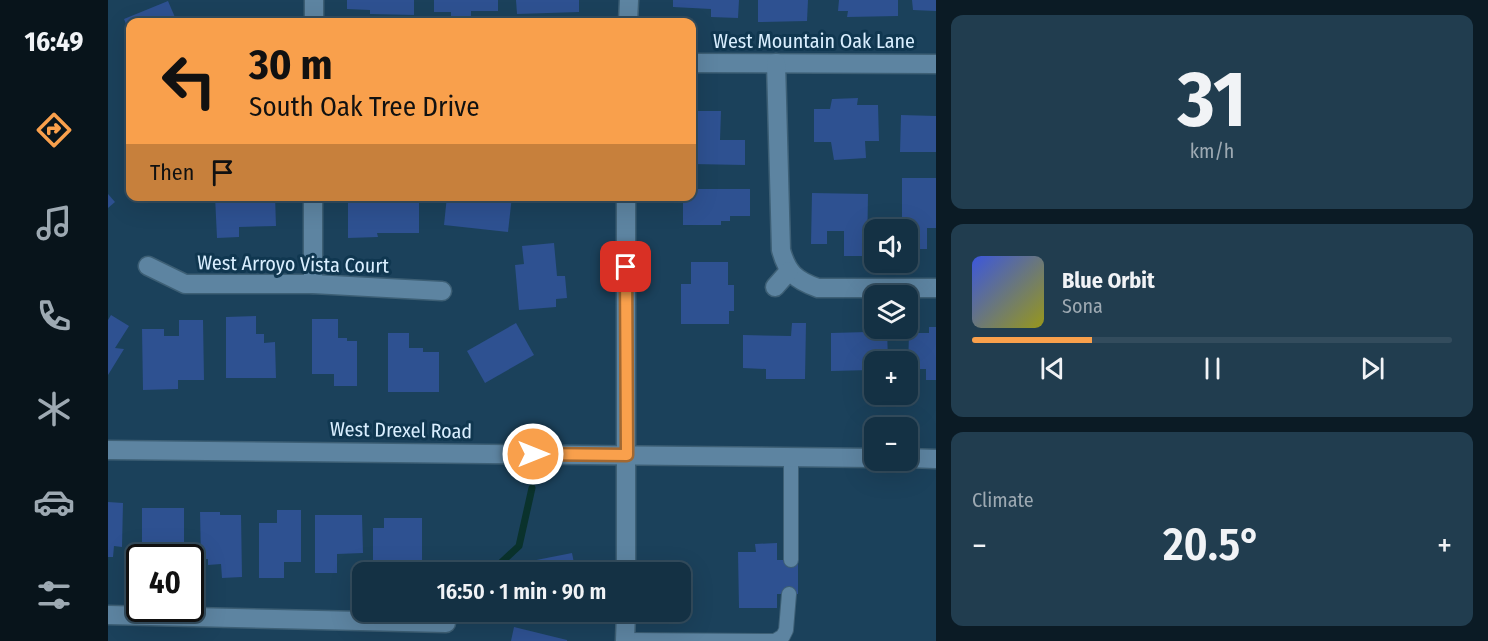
<!DOCTYPE html>
<html lang="en">
<head>
<meta charset="utf-8">
<style>
  :root { --surface:#143144; --page:#213d4f; --text:#f1f3f6; --muted:#9da9b2; --line:#334c5d; --accent:#f9a04c }
  body { margin:0; font-family:"Fira Sans Condensed",sans-serif; background:var(--page); color:var(--text); height:100vh; display:flex; flex-direction:column; font-size:22px; white-space:nowrap }
  * { box-sizing:border-box; margin:0 }
  p { font-size:20px; color:var(--muted) }
  .icon { flex:none; width:33px; height:33px; fill:none; stroke:currentColor; stroke-width:2; stroke-linecap:round; stroke-linejoin:round }
  .map { position:relative; flex:1; overflow:hidden }
  .details { display:flex; flex-direction:column; gap:15px; padding:15px; background:#0b1b25; width:552px }
  .details>* { flex:none }
  .top-card { position:absolute; left:18px; top:18px; width:570px; height:183px; border-radius:12px; box-shadow:0 6px 24px #0002,0 0 0 2px var(--line); background:#f9a04c; color:#111; overflow:hidden }
  .controls { position:absolute; left:756px; top:219px; display:grid; gap:12px }
  .controls a { display:grid; place-items:center; width:54px; height:54px; border-radius:12px; background:var(--surface); box-shadow:0 6px 24px #0002,0 0 0 2px var(--line); font-size:30px }
  .speed { position:absolute; left:18px; top:544px; display:flex; gap:12px; font-size:30px; font-weight:700; text-align:center }
  .speed>* { display:grid; place-content:center; width:78px; height:78px; border-radius:50%; background:var(--surface); box-shadow:0 6px 24px #0002,0 0 0 2px var(--line); line-height:1 }
  .speed .limit { border:3px solid #111; border-radius:9px; background:#fff; color:#111 }
  .pin { position:absolute; display:grid; place-items:center; width:51px; height:51px; color:#fff; margin:-26px; border-radius:12px; box-shadow:0 3px 9px #0006 }
  .me { position:absolute; width:66px; margin:-33px; rotate:90deg; stroke-linejoin:round; filter:drop-shadow(0 0 4px #0008) }
  .turn { display:flex; align-items:center; gap:21px; height:126px; padding:0 24px; font-size:27px }
  .turn .icon { width:78px; height:78px; stroke-width:2.5 }
  .turn b { display:block; font-size:42px; line-height:51px }
  .then { display:flex; align-items:center; height:57px; padding:0 24px; background:#0003; gap:12px; font-size:22px }
  .big { font-size:45px; font-weight:600; line-height:1.1 }
  .details .tile { flex:1; display:flex; flex-direction:column; justify-content:center; gap:9px; min-width:0; padding:0 21px; border-radius:12px; background:var(--page) }
  .details .dial { align-items:center; gap:0 }
  .dial b { font-size:78px; line-height:1 }
  .song { display:flex; align-items:center; gap:18px }
  .cover { width:72px; height:72px; border-radius:9px; background:linear-gradient(135deg,hsl(230 70% 55%),hsl(60 70% 35%)) }
  .played { height:6px; border-radius:3px; background:linear-gradient(90deg,var(--accent) 25%,var(--line) 25%) }
  .keys { display:flex; justify-content:space-around; direction:ltr }
  .heat { display:flex; justify-content:space-between; align-items:center; font-size:33px; direction:ltr }
  .trip { position:absolute; left:244px; top:562px; width:339px; height:60px; border-radius:12px; background:var(--surface); box-shadow:0 6px 24px #0002,0 0 0 2px var(--line); font-weight:600; line-height:60px; text-align:center }
  main { display:flex; flex:1; min-height:0 }
  .tab-bar { display:flex; flex-direction:column; width:108px; justify-content:space-around; align-items:center; background:#08141b; color:var(--muted) }
  .tab-bar .icon { width:42px; height:42px }
  .tab-bar .current { color:var(--accent) }
  .tab-bar b { font-size:27px; color:var(--text) }
  .map>svg:first-child { display:block }
  .lines { fill:none; stroke-linecap:round; stroke-linejoin:round }
  .stream { stroke:#0a322c; stroke-width:7 }
  .building { fill:#2e5191 }
  .service-casing { stroke:#3d5f75; stroke-width:16 }
  .minor-casing { stroke:#3d5f75; stroke-width:21 }
  .tertiary-casing { stroke:#3d5f75; stroke-width:21 }
  .service { stroke:#5d84a1; stroke-width:14 }
  .minor { stroke:#5d84a1; stroke-width:18 }
  .tertiary { stroke:#5d84a1; stroke-width:18 }
  .route-casing { stroke:#a26831; stroke-width:15 }
  .route { stroke:#f9a04c; stroke-width:10 }
  .labels { text-anchor:middle; stroke-width:6; stroke-linejoin:round; paint-order:stroke }
  .street-label { font-size:20px; fill:#daefff; stroke:#103750 }
</style>
</head>
<body>
<main>
<nav class="tab-bar">
<b>16:49</b>
<svg class="icon current" aria-label="directions" viewBox="0 0 24 24"><path d="M12 3l9 9-9 9-9-9zM9 14v-3h6M13 9l2 2-2 2"/></svg>
<svg class="icon" aria-label="music" viewBox="0 0 24 24"><path d="M9 18V5l10-2v13"/><circle cx="6" cy="18" r="3"/><circle cx="16" cy="16" r="3"/></svg>
<svg class="icon" aria-label="phone" viewBox="0 0 24 24"><path d="M5 4h4l2 5-3 2q2 4 5 5l2-3 5 2v4C11 20 4 13 5 4z"/></svg>
<svg class="icon" aria-label="climate" viewBox="0 0 24 24"><path d="M12 3v18M4 7l16 10M4 17L20 7"/></svg>
<svg class="icon" aria-label="car" viewBox="0 0 24 24"><path d="M5 17H2v-5l4-1 3-4h7l3 4 3 1v5h-3M9 17h6M6 11h13"/><circle cx="7" cy="17" r="2"/><circle cx="17" cy="17" r="2"/></svg>
<svg class="icon" aria-label="filters" viewBox="0 0 24 24"><path d="M4 7h16M4 17h16"/><circle cx="9" cy="7" r="2"/><circle cx="15" cy="17" r="2"/></svg>
</nav>
<div class="map">
<svg width="828" height="641" viewBox="0 0 828 641">
  <rect width="100%" height="100%" fill="#1b415b"/>
  <g class="lines">
    <polyline class="stream" points="382,573 411,546 424,488"/>
  </g>
  <g class="building">
    <polygon points="239,0 306,0 306,15 262,14 262,10 239,9"/>
    <polygon points="326,0 390,0 390,11 363,11 363,17 343,17 343,12 326,12"/>
    <polygon points="408,0 471,0 471,12 409,14"/>
    <polygon points="565,0 631,0 630,18 603,17 603,9 565,7"/>
    <polygon points="650,0 700,0 699,21 650,22"/>
    <polygon points="731,0 790,0 790,16 739,17 740,11 730,11"/>
    <polygon points="804,0 828,0 828,11 805,10"/>
    <polygon points="60,1 69,22 22,22 22,34 16,19"/>
    <polygon points="750,98 749,105 770,105 771,141 757,141 758,158 726,160 723,142 706,142 706,109 722,109 724,99"/>
    <polygon points="584,111 613,111 612,140 637,140 637,165 584,164"/>
    <polygon points="793,115 828,116 828,152 792,152"/>
    <polygon points="794,178 828,178 828,228 819,228 819,249 800,249 800,230 794,230"/>
    <polygon points="584,189 642,189 642,216 622,216 622,221 613,221 613,225 575,225 575,196 584,196"/>
    <polygon points="704,193 760,194 759,256 736,256 736,231 719,231 719,244 703,244"/>
    <polygon points="0,194 7,202 0,208"/>
    <polygon points="52,196 84,196 84,203 52,202"/>
    <polygon points="107,196 167,196 168,226 131,227 131,237 109,238"/>
    <polygon points="240,196 311,196 311,233 269,233 270,237 240,238"/>
    <polygon points="339,196 404,196 400,232 336,225"/>
    <polygon points="446,243 449,276 457,276 459,298 448,299 448,307 411,310 407,265 416,264 414,246"/>
    <polygon points="583,262 620,262 620,285 626,285 626,311 621,311 621,324 573,324 573,284 583,284"/>
    <polygon points="3,315 21,326 7,348 16,349 0,375 0,320"/>
    <polygon points="148,316 148,334 156,334 156,343 167,342 168,378 118,378 118,317"/>
    <polygon points="204,319 230,319 230,338 239,338 239,341 249,341 249,386 226,386 226,374 204,374"/>
    <polygon points="71,320 95,320 96,380 70,380 70,389 35,390 34,329 56,329 56,336 71,336"/>
    <polygon points="408,323 426,355 377,383 359,351"/>
    <polygon points="684,323 698,323 697,379 658,379 658,369 635,368 635,335 683,336"/>
    <polygon points="759,323 766,323 766,328 779,328 780,362 766,362 766,364 763,364 763,370 723,371 723,333 760,332"/>
    <polygon points="821,327 828,327 828,380 818,380 818,369 800,369 801,333 821,333"/>
    <polygon points="280,333 301,333 301,348 315,348 315,352 331,352 331,392 280,392"/>
    <polygon points="0,502 15,503 14,547 6,546 5,557 0,557"/>
    <polygon points="34,508 76,508 76,556 66,556 66,558 34,558"/>
    <polygon points="169,510 193,510 193,562 176,562 176,578 151,578 151,523 169,523"/>
    <polygon points="92,512 112,512 112,515 133,515 134,577 114,578 113,564 100,565 100,559 93,559"/>
    <polygon points="207,515 254,515 255,553 229,554 229,573 207,573"/>
    <polygon points="276,518 314,518 314,566 292,566 292,573 265,573 265,528 276,528"/>
    <polygon points="669,543 669,560 690,560 690,594 669,594 669,608 631,608 630,552 648,552 647,544"/>
    <polygon points="464,553 468,573 410,573 408,564"/>
    <polygon points="406,627 459,640 459,641 403,641"/>
  </g>
  <g class="lines">
    <defs>
      <g id="service">
        <polyline points="683,560 683,457"/>
        <polyline points="517,640 667,641 675,636 678,630 681,594"/>
      </g>
      <g id="minor">
        <polyline points="206,22 206,0"/>
        <polyline points="584,63 828,64"/>
        <path d="M668,63L673,250C679,272 687,280 710,288H828"/>
        <polyline points="205,196 205,284"/>
        <polyline points="40,266 77,284 205,284 334,291"/>
        <polyline points="667,287 681,271"/>
        <polyline points="0,615 338,623"/>
      </g>
      <g id="tertiary">
        <polyline points="520,22 521,0"/>
        <polyline points="518,196 518,573"/>
        <polyline points="0,450 766,458"/>
        <polyline points="800,458 828,459"/>
        <polyline points="517,641 518,612"/>
      </g>
    </defs>
    <use href="#service" class="service-casing"/>
    <use href="#minor" class="minor-casing"/>
    <use href="#tertiary" class="tertiary-casing"/>
    <use href="#service" class="service"/>
    <use href="#minor" class="minor"/>
    <use href="#tertiary" class="tertiary"/>
  </g>
  <g class="lines">
    <defs>
      <polyline id="route" points="425,454 519,455 518,267"/>
    </defs>
    <use href="#route" class="route-casing"/>
    <use href="#route" class="route"/>
  </g>
  <g class="labels">
    <g class="street-label">
      <text x="706" y="48">West Mountain Oak Lane</text>
      <text transform="translate(185 264) rotate(1)" y="7">West Arroyo Vista Court</text>
      <text transform="translate(293 430) rotate(1)" y="7">West Drexel Road</text>
    </g>
  </g>
</svg>
<div class="controls">
<a><svg class="icon" aria-label="sound" viewBox="0 0 24 24"><path d="M4 9h4l5-4v14l-5-4H4zM17 9q2 3 0 6"/></svg></a>
<a><svg class="icon" aria-label="layers" viewBox="0 0 24 24"><path d="M12 4l9 5-9 5-9-5zM3 14l9 5 9-5"/></svg></a>
<a>+</a>
<a>−</a>
</div>
<div class="speed"><div class="limit">40</div></div>
<div class="pin" style="left:518px;top:267px;background:#d93025"><svg class="icon" aria-label="arrive" viewBox="0 0 24 24"><path d="M6 21V4h12l-3 4 3 4H6"/></svg></div>
<svg class="me" style="left:425px;top:454px" viewBox="-20 -20 40 40"><circle r="17" fill="#f9a04c" stroke="#fff" stroke-width="3"/><path d="M0-11L8 9 0 5-8 9z" fill="#fff"/></svg>
<div class="trip">16:50 · 1 min · 90 m</div>
<div class="top-card">
<div class="turn"><svg class="icon" aria-label="left" viewBox="0 0 24 24"><path d="M17 20v-9H6M10 6l-5 5 5 5"/></svg><div><b>30 m</b>South Oak Tree Drive</div></div>
<div class="then">Then<svg class="icon" aria-label="arrive" viewBox="0 0 24 24"><path d="M6 21V4h12l-3 4 3 4H6"/></svg></div>
</div>
</div>
<section class="details">
<div class="tile dial"><b>31</b><p>km/h</p></div>
<div class="tile">
<div class="song"><i class="cover"></i><div><b>Blue Orbit</b><p>Sona</p></div></div>
<div class="played"></div>
<div class="keys"><svg class="icon" aria-label="previous" viewBox="0 0 24 24"><path d="M18 5L8 12l10 7zM5 5v14"/></svg><svg class="icon" aria-label="pause" viewBox="0 0 24 24"><path d="M8 5v14M16 5v14"/></svg><svg class="icon" aria-label="next" viewBox="0 0 24 24"><path d="M6 5l10 7-10 7zM19 5v14"/></svg></div>
</div>
<div class="tile"><p>Climate</p>
<div class="heat"><a>−</a><b class="big">20.5°</b><a>+</a></div>
</div>
</section>
</main>
</body>
</html>
